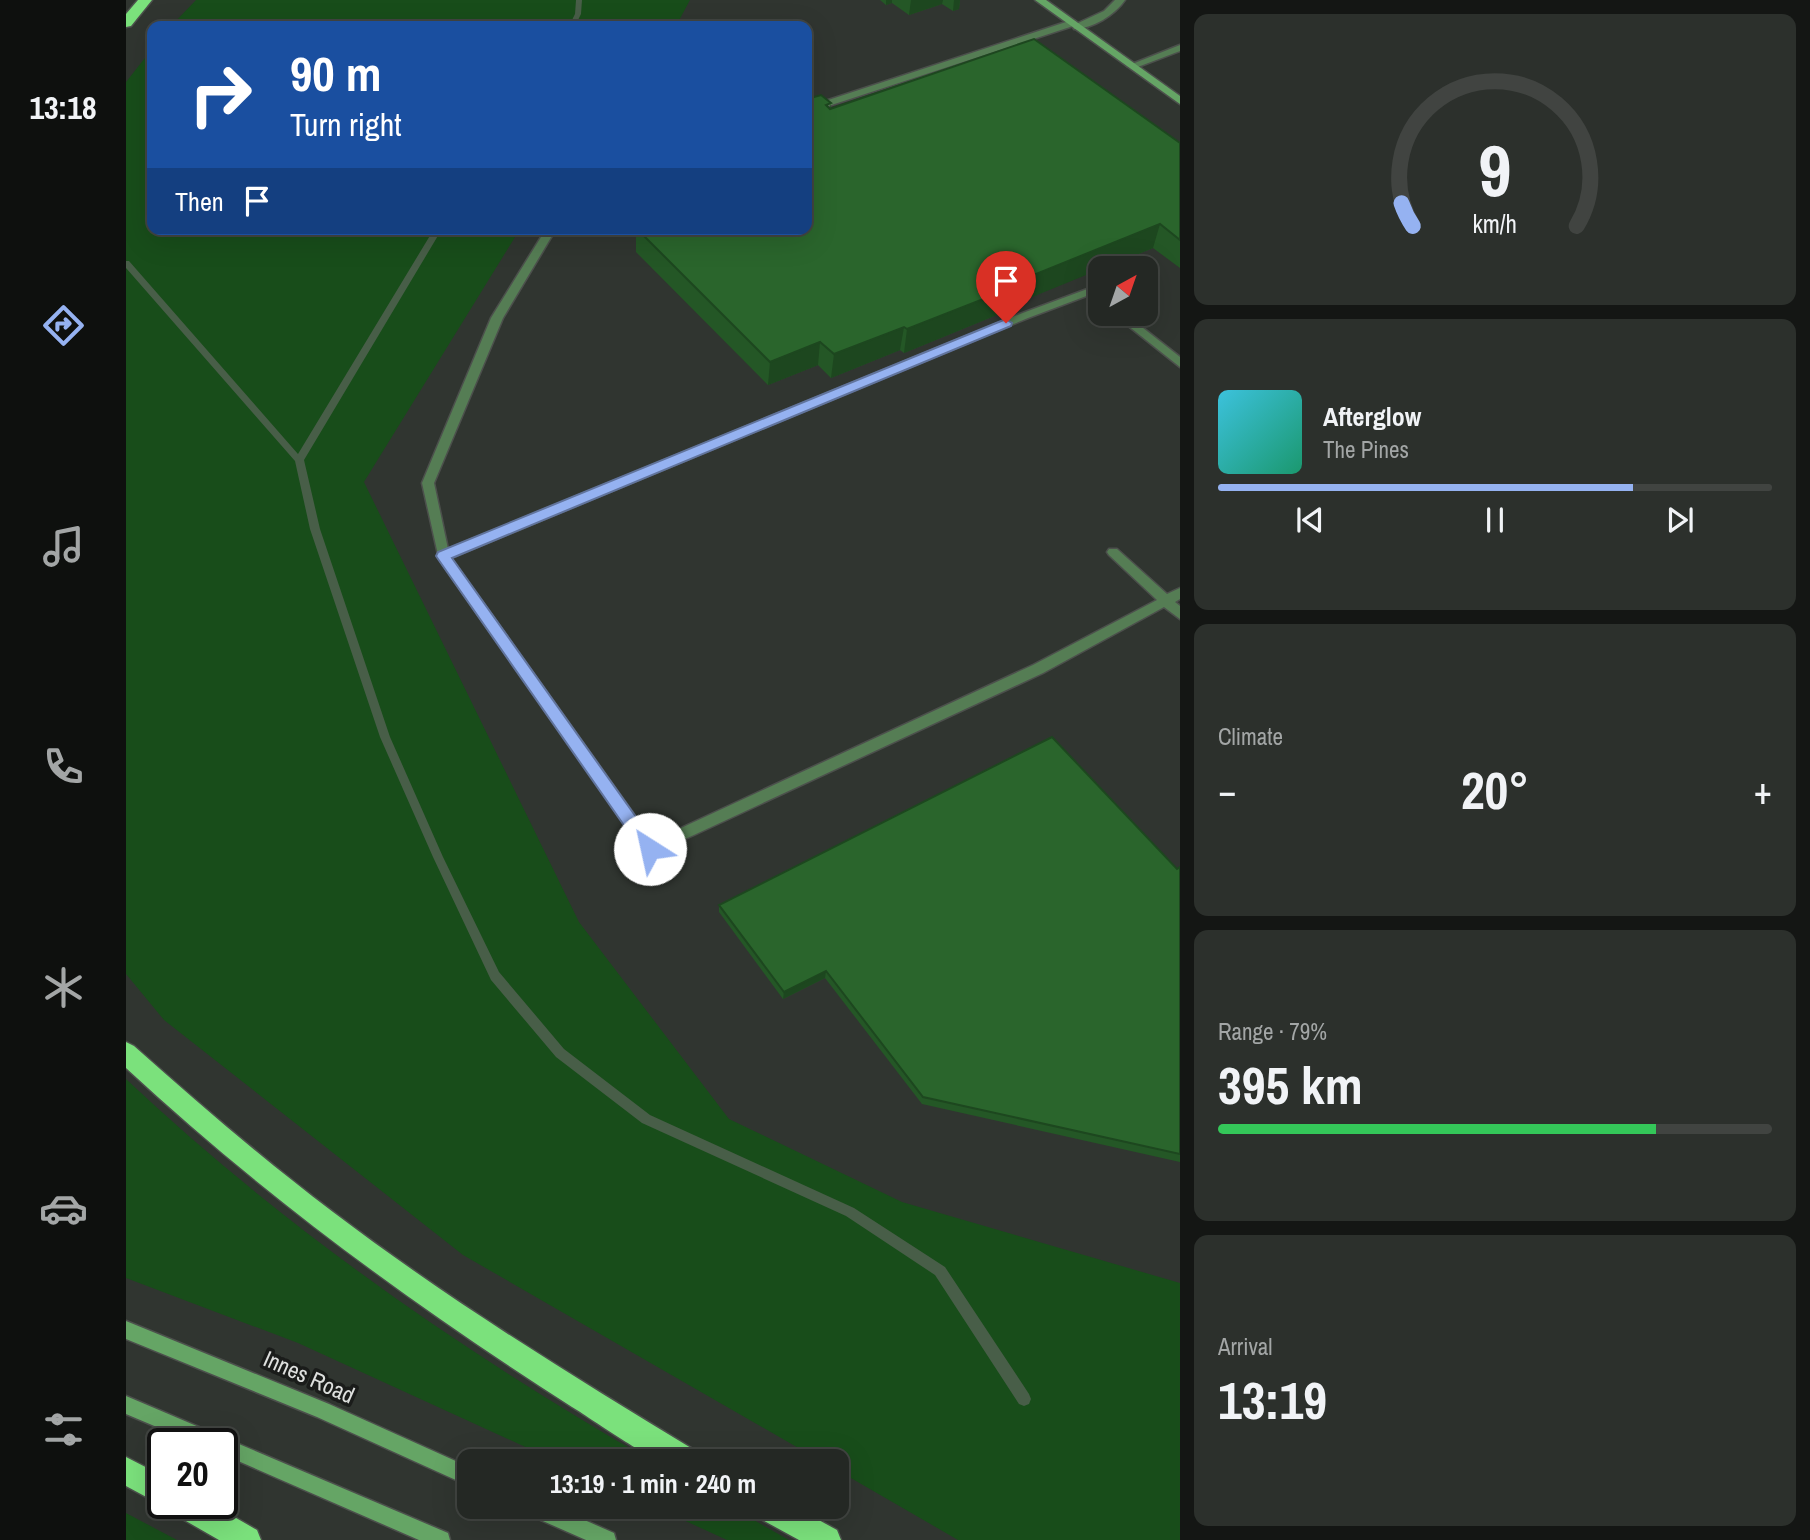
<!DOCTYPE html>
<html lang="en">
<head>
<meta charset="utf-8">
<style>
  :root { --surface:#242824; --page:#2c302c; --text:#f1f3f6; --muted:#a3a6a6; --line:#414441; --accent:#95b2f1 }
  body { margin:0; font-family:"Archivo Narrow",sans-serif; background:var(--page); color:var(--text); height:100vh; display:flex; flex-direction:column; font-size:26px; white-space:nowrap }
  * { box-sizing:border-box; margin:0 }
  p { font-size:23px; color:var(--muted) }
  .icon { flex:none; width:38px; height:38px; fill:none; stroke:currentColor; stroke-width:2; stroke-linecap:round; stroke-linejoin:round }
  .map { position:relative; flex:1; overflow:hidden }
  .drawer { display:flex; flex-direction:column; gap:14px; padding:14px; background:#141614; width:630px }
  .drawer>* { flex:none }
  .hud { position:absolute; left:21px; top:21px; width:665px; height:214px; border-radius:14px; box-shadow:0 7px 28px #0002,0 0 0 2px var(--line); background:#1a4fa0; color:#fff; overflow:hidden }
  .needle { width:46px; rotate:40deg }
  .controls { position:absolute; left:962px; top:256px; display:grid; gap:14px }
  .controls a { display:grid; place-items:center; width:70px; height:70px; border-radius:14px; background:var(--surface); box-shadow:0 7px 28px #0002,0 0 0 2px var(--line); font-size:35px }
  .speed { position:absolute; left:21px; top:1428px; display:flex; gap:14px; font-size:35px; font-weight:700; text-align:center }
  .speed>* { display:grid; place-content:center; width:91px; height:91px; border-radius:50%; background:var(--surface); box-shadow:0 7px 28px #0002,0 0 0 2px var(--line); line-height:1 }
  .speed .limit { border:4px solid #111; border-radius:10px; background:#fff; color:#111 }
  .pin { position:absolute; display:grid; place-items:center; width:60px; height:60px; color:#fff; margin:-72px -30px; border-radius:50% 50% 50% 0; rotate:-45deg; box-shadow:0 0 7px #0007 }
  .pin .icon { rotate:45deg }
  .me { position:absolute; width:77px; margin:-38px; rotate:325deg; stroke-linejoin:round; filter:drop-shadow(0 0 5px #0008) }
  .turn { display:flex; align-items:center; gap:24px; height:147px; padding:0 28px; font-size:32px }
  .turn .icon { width:91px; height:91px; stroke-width:2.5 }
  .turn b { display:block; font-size:49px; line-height:60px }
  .then { display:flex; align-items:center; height:66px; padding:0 28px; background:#0003; gap:14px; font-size:26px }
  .big { font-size:52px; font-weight:700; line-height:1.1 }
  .drawer .widget { flex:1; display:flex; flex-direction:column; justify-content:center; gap:10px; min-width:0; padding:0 24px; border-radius:14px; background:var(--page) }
  .drawer .dial { align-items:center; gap:0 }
  .dial svg { height:182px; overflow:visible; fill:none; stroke:var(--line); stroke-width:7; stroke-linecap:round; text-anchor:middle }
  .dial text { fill:var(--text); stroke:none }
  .song { display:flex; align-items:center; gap:21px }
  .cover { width:84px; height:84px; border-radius:10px; background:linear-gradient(135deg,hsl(190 70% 55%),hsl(160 70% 35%)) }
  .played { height:7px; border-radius:4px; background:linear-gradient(90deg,var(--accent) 75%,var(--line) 75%) }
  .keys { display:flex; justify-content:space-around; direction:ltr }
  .heat { display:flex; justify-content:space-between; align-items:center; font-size:38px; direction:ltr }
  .charge { height:10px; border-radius:5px; background:linear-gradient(90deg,#34c759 79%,var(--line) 0) }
  .trip { position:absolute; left:331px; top:1449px; width:392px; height:70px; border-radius:14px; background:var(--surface); box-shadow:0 7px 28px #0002,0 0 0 2px var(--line); font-weight:700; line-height:70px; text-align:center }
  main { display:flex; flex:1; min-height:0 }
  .tab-bar { display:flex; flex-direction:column; width:126px; justify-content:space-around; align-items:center; background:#0e100e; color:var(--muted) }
  .tab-bar .icon { width:49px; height:49px }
  .tab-bar .active { color:var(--accent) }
  .tab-bar b { font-size:32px; color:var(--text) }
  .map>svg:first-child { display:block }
  .green { fill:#184d1a }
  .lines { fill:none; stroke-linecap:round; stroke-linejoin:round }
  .stream { fill:#485e48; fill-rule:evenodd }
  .lane-casing { stroke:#4c504c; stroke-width:3 }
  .secondary-casing { stroke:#4c504c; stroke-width:3 }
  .highway-casing { stroke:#4c504c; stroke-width:3 }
  .lane { fill:#557d54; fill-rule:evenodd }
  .secondary { fill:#65a565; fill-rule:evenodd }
  .highway { fill:#7be17c; fill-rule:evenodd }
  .wall { fill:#245726 }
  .shaded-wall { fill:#1d471f }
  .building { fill:#2a652c; stroke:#1d471f; stroke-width:2 }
  .route { fill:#95b2f1; stroke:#61749d; stroke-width:2 }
  .labels { text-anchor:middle; stroke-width:7; stroke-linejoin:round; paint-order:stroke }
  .near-street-label { font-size:23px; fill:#dee0de; stroke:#1a1c1a }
</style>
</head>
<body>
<main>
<nav class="tab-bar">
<b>13:18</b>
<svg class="icon active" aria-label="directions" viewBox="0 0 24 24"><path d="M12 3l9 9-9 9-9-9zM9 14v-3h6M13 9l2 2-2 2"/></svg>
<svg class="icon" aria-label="music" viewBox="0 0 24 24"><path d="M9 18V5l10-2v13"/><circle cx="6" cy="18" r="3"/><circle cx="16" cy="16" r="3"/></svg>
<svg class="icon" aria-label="phone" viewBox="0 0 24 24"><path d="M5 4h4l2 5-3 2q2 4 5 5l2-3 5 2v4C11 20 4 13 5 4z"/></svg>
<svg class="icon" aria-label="climate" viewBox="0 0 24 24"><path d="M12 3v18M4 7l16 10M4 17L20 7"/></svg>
<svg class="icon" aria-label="car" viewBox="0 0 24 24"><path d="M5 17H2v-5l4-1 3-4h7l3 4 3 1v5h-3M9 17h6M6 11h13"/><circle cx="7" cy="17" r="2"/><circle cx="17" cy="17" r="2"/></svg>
<svg class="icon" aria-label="filters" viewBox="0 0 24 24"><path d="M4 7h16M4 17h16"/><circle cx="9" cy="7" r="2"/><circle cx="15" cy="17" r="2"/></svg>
</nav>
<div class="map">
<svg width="1054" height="1540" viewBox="0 0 1054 1540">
  <rect width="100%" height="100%" fill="#303530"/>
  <g class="green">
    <polygon points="70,0 564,0 550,26 45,26"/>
    <polygon points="26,49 26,229 394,229 238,482 453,922 603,1119 776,1202 1054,1283 1054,1540 832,1540 711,1470 710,1461 695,1461 337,1255 38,1020 0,974 0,82"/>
    <path d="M0,1079C158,1228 338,1353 526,1461H430L172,1343L0,1278Z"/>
    <polygon points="529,1507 605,1507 663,1540 601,1540"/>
    <polygon points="0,1513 51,1540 0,1540"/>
  </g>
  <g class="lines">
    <g class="stream">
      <polygon points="450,0 456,0 455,14 449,26 443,26 449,14"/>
      <polygon points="308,229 316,229 178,460 194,529 264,737 317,857 373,972 438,1049 524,1115 728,1208 819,1267 903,1394 905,1399 903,1404 898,1406 893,1404 809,1275 720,1216 516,1123 430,1057 365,980 307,857 254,737 184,529 169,461 0,268 0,261 3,261 172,454"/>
    </g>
    <defs>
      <g id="lane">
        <path d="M989,0H999C989,15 966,29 948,29L947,26L681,113V107L943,21H949L950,24L978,11Z"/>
        <polygon points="1054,45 1054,51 1009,68 1001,66"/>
        <polygon points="420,229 430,229 377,318 308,483 322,549 894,314 964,288 975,294 975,303 963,295 902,318 325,558 527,841 907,665 1031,600 983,555 981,552 983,549 991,549 1041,594 1054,588 1054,599 1049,602 1054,606 1054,619 1038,607 917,673 529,853 519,853 313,559 296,483 365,318"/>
        <polygon points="986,313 998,313 1054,357 1054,367"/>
      </g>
      <g id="secondary">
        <polygon points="909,0 920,0 1054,96 1054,104"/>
        <polygon points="0,1321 203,1404 343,1467 343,1486 191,1417 0,1339"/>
        <polygon points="0,1396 322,1533 324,1540 293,1540 96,1454 96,1444 71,1444 0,1414"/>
        <polygon points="399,1507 429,1507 488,1533 490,1540 460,1540 401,1514"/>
      </g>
      <g id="highway">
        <polygon points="12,0 26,0 5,26 0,27 0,14"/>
        <path d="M0,1042L8,1046C73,1104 138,1160 207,1212C323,1300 446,1376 570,1451L574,1461C562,1461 548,1463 537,1461C522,1459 463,1417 446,1407C288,1306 138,1196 0,1068Z"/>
        <polygon points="0,1457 37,1476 37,1503 84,1503 131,1530 135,1540 93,1540 46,1513 42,1504 37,1506 0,1486"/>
        <polygon points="627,1507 669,1507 711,1530 715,1540 673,1540 631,1517"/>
      </g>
    </defs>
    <use href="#lane" class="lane-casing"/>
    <use href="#secondary" class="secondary-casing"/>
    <use href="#highway" class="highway-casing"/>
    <use href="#lane" class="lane"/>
    <use href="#secondary" class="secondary"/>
    <use href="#highway" class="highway"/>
  </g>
  <g class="wall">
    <polygon points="754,0 834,0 833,9 827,11 816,4 783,15 766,3 760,5"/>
    <polygon points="705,103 705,108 1054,143 1054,268 1027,248 978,268 975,268 879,308 878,312 778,353 774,350 705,378 692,365 642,385 510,252 510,229 681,229"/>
    <polygon points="1054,867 1054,1162 796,1104 699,978 657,999 593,912 593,905 1051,869"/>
  </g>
  <g class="shaded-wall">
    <polygon points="760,0 766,0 766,3 760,5"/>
    <polygon points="785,0 817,0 816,4 783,15"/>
    <polygon points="828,0 834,0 833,9 827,11"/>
    <polygon points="1034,224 1027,248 978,268 975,268 975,269 879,308 878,312 778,353 781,329 880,286"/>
    <polygon points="778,327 774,350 705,378 708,354"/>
    <polygon points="694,342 692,365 642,385 644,362"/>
    <polygon points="700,971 699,978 657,999 658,992"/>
  </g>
  <g class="building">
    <polygon points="908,39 1054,143 1054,240 1034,224 880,286 883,289 781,329 778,327 708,354 694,342 644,362 511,229 681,229 681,99 695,95 705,103 700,105 704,109"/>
    <polygon points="926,737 1051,869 1054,867 1054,1154 797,1097 700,971 658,992 593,905"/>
  </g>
  <polygon class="route" points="880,319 886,323 885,326 326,558 530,845 533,849 530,854 518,854 312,559 310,556 312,552"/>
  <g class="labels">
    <g class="near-street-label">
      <text transform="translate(183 1377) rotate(24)" y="8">Innes Road</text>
    </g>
  </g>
</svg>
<div class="controls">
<a><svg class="needle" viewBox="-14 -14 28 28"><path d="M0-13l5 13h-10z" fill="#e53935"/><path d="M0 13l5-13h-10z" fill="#a3a6a6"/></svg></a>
</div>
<div class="speed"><div class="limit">20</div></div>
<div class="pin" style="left:880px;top:323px;background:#d93025"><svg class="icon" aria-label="arrive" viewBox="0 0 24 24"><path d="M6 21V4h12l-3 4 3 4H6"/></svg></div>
<svg class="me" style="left:524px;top:849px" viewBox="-20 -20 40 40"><circle r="19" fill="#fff"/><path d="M0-13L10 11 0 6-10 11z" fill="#95b2f1"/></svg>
<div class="trip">13:19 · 1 min · 240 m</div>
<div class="hud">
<div class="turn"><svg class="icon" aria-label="right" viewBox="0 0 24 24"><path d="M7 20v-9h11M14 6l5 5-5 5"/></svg><div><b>90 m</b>Turn right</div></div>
<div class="then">Then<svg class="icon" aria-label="arrive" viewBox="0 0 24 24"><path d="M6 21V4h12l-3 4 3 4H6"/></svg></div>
</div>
</div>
<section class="drawer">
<div class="widget dial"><svg viewBox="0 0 100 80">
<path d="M14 69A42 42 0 1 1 86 69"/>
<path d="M14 69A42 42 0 0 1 9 59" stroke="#95b2f1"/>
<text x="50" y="56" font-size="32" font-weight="700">9</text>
<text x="50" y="72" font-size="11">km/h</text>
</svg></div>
<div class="widget">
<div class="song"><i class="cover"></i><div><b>Afterglow</b><p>The Pines</p></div></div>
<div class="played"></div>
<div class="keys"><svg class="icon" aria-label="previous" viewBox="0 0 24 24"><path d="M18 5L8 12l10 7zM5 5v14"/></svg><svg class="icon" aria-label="pause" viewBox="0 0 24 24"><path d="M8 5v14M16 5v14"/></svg><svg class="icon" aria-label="next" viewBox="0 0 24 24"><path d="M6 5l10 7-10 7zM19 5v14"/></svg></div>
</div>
<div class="widget"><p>Climate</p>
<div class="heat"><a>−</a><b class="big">20°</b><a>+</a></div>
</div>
<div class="widget"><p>Range · 79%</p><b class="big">395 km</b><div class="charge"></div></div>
<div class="widget"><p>Arrival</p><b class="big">13:19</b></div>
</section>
</main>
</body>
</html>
